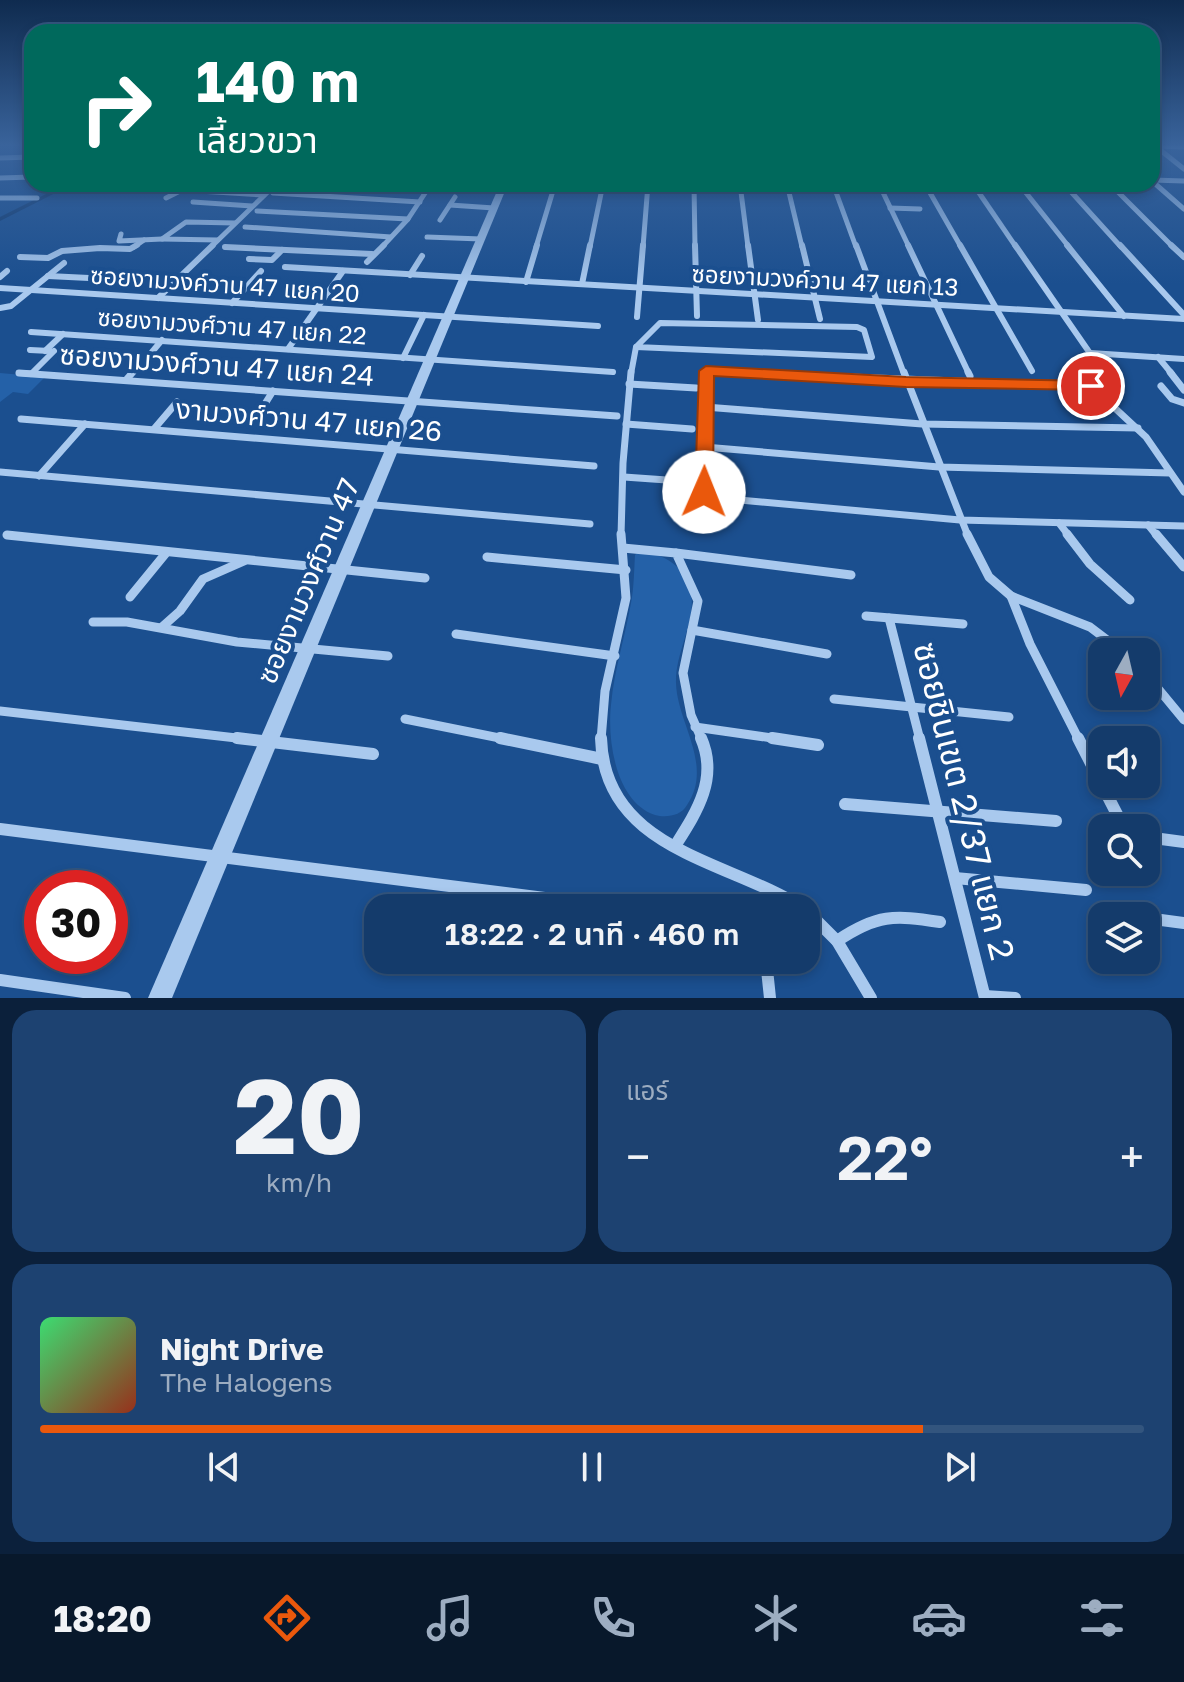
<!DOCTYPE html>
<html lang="th">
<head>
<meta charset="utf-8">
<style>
  :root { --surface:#143b6b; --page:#1d4271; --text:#f1f3f6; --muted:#9dadc1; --line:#33557e; --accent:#ea580c }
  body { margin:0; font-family:"Golos Text","Noto Sans Thai",sans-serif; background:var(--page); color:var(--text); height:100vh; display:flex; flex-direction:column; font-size:30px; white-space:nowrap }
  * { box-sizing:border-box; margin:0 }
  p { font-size:26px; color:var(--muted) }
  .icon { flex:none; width:44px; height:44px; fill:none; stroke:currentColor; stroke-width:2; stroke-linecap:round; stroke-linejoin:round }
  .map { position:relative; height:998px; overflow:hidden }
  .sheet { display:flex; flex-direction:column; gap:12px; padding:12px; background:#0b203b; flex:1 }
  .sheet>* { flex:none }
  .banner { position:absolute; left:24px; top:24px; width:1136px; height:168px; border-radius:24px; box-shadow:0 4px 12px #0003,0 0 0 2px var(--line); background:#00695c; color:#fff; overflow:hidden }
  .needle { width:52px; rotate:188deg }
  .controls { position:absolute; left:1088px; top:638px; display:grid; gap:16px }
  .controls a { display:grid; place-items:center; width:72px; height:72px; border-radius:16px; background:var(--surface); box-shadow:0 4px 12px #0003,0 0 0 2px var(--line); font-size:40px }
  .speed { position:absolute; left:24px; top:870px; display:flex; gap:16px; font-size:40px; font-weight:700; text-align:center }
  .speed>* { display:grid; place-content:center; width:104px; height:104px; border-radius:50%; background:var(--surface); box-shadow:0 4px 12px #0003,0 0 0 2px var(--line); line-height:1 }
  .speed .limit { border:12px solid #d22; background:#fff; color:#111 }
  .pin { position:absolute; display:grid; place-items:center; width:68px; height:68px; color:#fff; margin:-34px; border:4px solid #fff; border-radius:50%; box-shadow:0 2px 8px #0007 }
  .me { position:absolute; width:88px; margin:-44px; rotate:1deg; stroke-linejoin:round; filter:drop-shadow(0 0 6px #0008) }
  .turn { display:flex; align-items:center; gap:28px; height:168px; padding:0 40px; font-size:36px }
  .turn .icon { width:104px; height:104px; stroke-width:2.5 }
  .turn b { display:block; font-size:56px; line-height:68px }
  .big { font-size:60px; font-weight:600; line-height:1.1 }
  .sheet .tile { flex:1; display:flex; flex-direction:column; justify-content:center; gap:12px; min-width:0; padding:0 28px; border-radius:24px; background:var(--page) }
  .sheet .dial { align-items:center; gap:0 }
  .dial b { font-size:104px; line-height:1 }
  .song { display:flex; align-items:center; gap:24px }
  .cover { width:96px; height:96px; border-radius:12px; background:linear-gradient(135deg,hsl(140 70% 55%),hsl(10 70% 35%)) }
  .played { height:8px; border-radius:4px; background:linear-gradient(90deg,var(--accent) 80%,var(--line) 80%) }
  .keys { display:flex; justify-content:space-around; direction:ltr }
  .heat { display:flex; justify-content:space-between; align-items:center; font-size:44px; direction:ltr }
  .sheet .tiles { flex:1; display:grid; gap:12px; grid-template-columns:1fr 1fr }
  .tile:last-child { grid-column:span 2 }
  .trip { position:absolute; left:364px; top:894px; width:456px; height:80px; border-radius:24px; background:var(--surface); box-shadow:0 4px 12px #0003,0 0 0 2px var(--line); font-weight:600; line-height:80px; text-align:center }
  .menu { display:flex; height:128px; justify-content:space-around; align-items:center; background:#08182b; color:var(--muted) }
  .menu .icon { width:56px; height:56px }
  .menu .current { color:var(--accent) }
  .menu b { font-size:36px; color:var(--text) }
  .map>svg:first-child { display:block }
  .green { fill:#2461a8 }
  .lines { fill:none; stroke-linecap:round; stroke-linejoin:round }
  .canal { fill:#123a6d; fill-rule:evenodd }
  .minor-far4 { stroke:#a9c9ee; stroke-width:5 }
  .minor-far3 { stroke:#a9c9ee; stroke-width:6 }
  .minor-far2 { stroke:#a9c9ee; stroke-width:7 }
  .minor-far1 { stroke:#a9c9ee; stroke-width:9 }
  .minor { stroke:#a9c9ee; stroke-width:12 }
  .tertiary { fill:#a9c9ee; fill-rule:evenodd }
  .route { fill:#ea580c; stroke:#983908; stroke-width:2 }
  .labels { text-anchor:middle; stroke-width:8; stroke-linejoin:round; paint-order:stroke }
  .far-street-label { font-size:24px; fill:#fff; stroke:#1b4f8f }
  .street-label { font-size:28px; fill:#fff; stroke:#1b4f8f }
  .near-street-label { font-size:34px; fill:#fff; stroke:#1b4f8f }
</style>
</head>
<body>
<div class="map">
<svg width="1184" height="998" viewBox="0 0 1184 998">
  <rect width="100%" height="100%" fill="#1b4f8f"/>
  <g class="green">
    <polygon points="0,373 45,377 28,394 13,392 0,402"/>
    <path d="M639,551C663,553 687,567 691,593C696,622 675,653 676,683C677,723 714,765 687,805C681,816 666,818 655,815C616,802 607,741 611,705C614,671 625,637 631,603C634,588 634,571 635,555Z"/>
  </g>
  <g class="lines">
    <polygon class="canal" points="66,184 73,184 0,221 0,217"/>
    <g class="minor-far4">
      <polyline points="1154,145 1184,169"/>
      <polyline points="1157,146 1184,147"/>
      <polyline points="0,158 32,157"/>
      <polyline points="0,178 32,177"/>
      <polyline points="1152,180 1184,181"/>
      <polyline points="1152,181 1184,209"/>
      <polyline points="341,184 428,188"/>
      <polyline points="694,184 695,247"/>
      <polyline points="740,184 748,247"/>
      <polyline points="787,184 802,247"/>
      <polyline points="833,184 856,247"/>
      <polyline points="879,184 909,247"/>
      <polyline points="925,184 961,247"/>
      <polyline points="973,184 1016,247"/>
      <polyline points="1019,184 1069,247"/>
      <polyline points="1064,184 1121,247"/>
      <polyline points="1110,184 1173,247"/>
      <polyline points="273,193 420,202"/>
      <polyline points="0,198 37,198"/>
      <polyline points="166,198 182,190 264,195"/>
      <polyline points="193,202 252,206"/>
      <polyline points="450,205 494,208"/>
      <polyline points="890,208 920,209"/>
      <polyline points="257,211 408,219"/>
      <polyline points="440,220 455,197"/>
      <polyline points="245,227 391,237"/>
      <polyline points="121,234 119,241 162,239"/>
      <polyline points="427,237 481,239"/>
      <polyline points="218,240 162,239 186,222 235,223"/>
      <polyline points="134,247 144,240"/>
      <polyline points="211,247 276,184"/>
      <polyline points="382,247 408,219 431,184"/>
      <polyline points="536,247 555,184"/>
      <polyline points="590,247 603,184"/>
      <polyline points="643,247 648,184"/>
    </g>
    <g class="minor-far3">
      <polyline points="695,245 697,316"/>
      <polyline points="748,245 758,320"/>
      <polyline points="802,245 820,319"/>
      <polyline points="856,245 904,374"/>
      <polyline points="908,245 969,374"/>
      <polyline points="960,245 1032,371"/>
      <polyline points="1015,245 1103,372"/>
      <polyline points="1067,245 1124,316"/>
      <polyline points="1120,245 1184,315"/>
      <polyline points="1171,245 1184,257"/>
      <polyline points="225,247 372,254"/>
      <polyline points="20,257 48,258 62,251 100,248 130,249 137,245"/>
      <polyline points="249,259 272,260 282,250"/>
      <polyline points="367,262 384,245"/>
      <polyline points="285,267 1184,319"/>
      <polyline points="410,275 422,256"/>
      <polyline points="48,276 89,278"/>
      <polyline points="0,277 7,271"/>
      <polyline points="526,282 537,245"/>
      <polyline points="582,284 590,245"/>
      <polyline points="0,288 598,326"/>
      <polyline points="158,298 213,245"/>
      <polyline points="232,303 261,271"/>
      <polyline points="0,308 11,306 64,263"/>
      <polyline points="637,317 643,245"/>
      <polygon points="660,323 857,327 864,330 872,357 636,347"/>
      <polyline points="31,332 613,372"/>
      <polyline points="288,349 343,271"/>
      <polyline points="30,350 50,351"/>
      <polyline points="45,351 63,334"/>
      <polyline points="152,352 162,340"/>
      <polyline points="1090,353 1184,359"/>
      <polyline points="1158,357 1172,374"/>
      <polyline points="403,358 424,315"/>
      <polyline points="19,373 37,374"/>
      <polyline points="31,374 54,351"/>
      <polyline points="131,374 141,364"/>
      <polyline points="631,374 636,347"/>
      <polyline points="705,374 768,374"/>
    </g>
    <g class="minor-far2">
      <polyline points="705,372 704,492 707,497 960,520 1184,526"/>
      <polyline points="713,372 1091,386 1146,437 1184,492"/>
      <polyline points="904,372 968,536"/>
      <polyline points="968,372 970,376"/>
      <polyline points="1170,372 1184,390"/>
      <polyline points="19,373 617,416"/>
      <polyline points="126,380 133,372"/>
      <polyline points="629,384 696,388"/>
      <polyline points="1161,386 1172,399 1184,403"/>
      <polyline points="263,407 273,391"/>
      <polyline points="705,407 922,424 1138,428"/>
      <polyline points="21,419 594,466"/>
      <polyline points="626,424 692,429"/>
      <polyline points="154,429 177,402"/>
      <polyline points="704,447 939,467 1170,473"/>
      <polyline points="0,472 590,524"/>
      <polyline points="39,476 85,424"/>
      <polyline points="624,477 695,482"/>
      <polyline points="1059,523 1069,536"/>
      <polyline points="1148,525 1157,536"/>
      <polyline points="7,535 15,536"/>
      <polyline points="621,536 623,463 631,372"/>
    </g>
    <g class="minor-far1">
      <polyline points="967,534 989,577 1011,596 1090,627 1123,652"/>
      <polyline points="1067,534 1090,564 1130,600"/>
      <polyline points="1156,534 1184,567"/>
      <polyline points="7,535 425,578"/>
      <polyline points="623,548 676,553 698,601 683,673 691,715 702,740"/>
      <polyline points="676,553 851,575"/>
      <polyline points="487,557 626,570"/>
      <polyline points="1011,596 1030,644 1079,740"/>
      <polyline points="130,597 166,553"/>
      <polyline points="866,616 963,624"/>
      <polyline points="889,618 920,740"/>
      <polyline points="93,622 127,622 237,642 388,656"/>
      <polyline points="162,627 180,611 203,579 244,561"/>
      <polyline points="692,630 827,654"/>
      <polyline points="456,634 615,656"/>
      <polyline points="1146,674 1184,720"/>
      <polyline points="834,699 1009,717"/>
      <polyline points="0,711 254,740"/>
      <polyline points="405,719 510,740"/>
      <polyline points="695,727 786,740"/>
      <polyline points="601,740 605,691 626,598 621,534"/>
    </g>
    <g class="minor">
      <polyline points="237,738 373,754"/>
      <polyline points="500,738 602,759"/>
      <path d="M601,738C604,851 729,860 803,908"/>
      <polyline points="772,738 818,745"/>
      <polyline points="919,738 985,998"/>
      <polyline points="1078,738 1124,828"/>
      <polyline points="845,804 1056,821"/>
      <polyline points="0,829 623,908"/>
      <polyline points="1146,837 1184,842"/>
      <path d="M675,846C696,813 719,779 701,738"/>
      <polyline points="955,878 1086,890"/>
      <polyline points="806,910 837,941 871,998"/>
      <polyline points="1118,914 1129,916"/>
      <polyline points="1146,918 1184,923"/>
      <path d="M837,941C877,914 894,915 940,922"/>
      <polyline points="766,960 770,998"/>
      <polyline points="0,980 125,998"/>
      <polyline points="985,996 1015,998"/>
    </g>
    <polygon class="tertiary" points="500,184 508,184 172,998 148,998"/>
  </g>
  <linearGradient id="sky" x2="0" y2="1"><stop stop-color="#0f2b4f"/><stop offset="0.51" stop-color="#39639b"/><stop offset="1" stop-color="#39639b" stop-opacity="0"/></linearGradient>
  <rect width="1184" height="284" fill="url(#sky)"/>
  <polygon class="route" points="706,366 906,377 1091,381 1098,386 1091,390 906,387 714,376 713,492 704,498 695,492 699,371"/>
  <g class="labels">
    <g class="far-street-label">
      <text transform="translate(825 281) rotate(3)" y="8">ซอยงามวงค์วาน 47 แยก 13</text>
      <text transform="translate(225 285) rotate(4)" y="8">ซอยงามวงค์วาน 47 แยก 20</text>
      <text transform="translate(232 327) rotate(4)" y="8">ซอยงามวงศ์วาน 47 แยก 22</text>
    </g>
    <g class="street-label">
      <text transform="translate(217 365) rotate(4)" y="10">ซอยงามวงศ์วาน 47 แยก 24</text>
      <text transform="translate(309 420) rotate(5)" y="10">งามวงศ์วาน 47 แยก 26</text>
      <text transform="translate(308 581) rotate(-67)" y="10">ซอยงามวงศ์วาน 47</text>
    </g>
    <g class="near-street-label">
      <text transform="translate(964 801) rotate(76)" y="12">ซอยชินเขต 2/37 แยก 2</text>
    </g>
  </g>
</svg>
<div class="controls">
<a><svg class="needle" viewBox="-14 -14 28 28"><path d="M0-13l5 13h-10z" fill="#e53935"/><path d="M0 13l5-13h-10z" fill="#9dadc1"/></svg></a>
<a><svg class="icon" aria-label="sound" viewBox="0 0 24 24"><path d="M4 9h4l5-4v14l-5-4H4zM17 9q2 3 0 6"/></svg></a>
<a><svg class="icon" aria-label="search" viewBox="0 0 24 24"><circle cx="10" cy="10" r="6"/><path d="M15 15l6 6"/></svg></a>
<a><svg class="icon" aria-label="layers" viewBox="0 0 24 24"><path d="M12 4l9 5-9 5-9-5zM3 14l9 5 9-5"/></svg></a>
</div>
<div class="speed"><div class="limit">30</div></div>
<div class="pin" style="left:1091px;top:386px;background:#d93025"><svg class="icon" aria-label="arrive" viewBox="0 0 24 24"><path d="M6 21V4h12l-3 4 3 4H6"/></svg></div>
<svg class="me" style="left:704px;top:492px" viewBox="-20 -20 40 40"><circle r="19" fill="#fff"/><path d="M0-13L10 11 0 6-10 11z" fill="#ea580c"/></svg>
<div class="trip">18:22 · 2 นาที · 460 m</div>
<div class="banner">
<div class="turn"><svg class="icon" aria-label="right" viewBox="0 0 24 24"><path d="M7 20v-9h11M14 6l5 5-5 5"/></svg><div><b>140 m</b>เลี้ยวขวา</div></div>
</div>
</div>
<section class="sheet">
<div class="tiles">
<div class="tile dial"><b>20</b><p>km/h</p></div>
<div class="tile"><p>แอร์</p>
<div class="heat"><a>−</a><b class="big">22°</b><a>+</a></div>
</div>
<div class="tile">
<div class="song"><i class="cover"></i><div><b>Night Drive</b><p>The Halogens</p></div></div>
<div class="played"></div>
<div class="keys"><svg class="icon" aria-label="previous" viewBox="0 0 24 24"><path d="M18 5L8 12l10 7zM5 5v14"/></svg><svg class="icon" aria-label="pause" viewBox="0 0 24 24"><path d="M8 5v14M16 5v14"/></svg><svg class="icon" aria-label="next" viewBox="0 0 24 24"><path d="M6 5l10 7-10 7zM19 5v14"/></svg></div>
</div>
</div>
</section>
<nav class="menu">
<b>18:20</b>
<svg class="icon current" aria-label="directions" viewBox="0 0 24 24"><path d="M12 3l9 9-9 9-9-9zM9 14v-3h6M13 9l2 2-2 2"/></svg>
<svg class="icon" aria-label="music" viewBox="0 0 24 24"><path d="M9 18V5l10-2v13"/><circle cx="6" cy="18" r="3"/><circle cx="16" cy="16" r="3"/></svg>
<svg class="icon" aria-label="phone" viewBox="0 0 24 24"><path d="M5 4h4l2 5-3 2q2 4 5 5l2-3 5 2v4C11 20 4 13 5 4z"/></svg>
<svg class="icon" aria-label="climate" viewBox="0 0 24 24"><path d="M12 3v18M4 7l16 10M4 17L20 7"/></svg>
<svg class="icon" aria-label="car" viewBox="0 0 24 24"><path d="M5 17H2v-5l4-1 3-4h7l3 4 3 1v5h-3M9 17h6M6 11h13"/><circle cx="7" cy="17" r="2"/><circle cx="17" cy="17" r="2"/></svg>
<svg class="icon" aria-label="filters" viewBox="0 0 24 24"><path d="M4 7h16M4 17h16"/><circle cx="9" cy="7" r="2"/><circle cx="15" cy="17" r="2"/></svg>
</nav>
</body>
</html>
